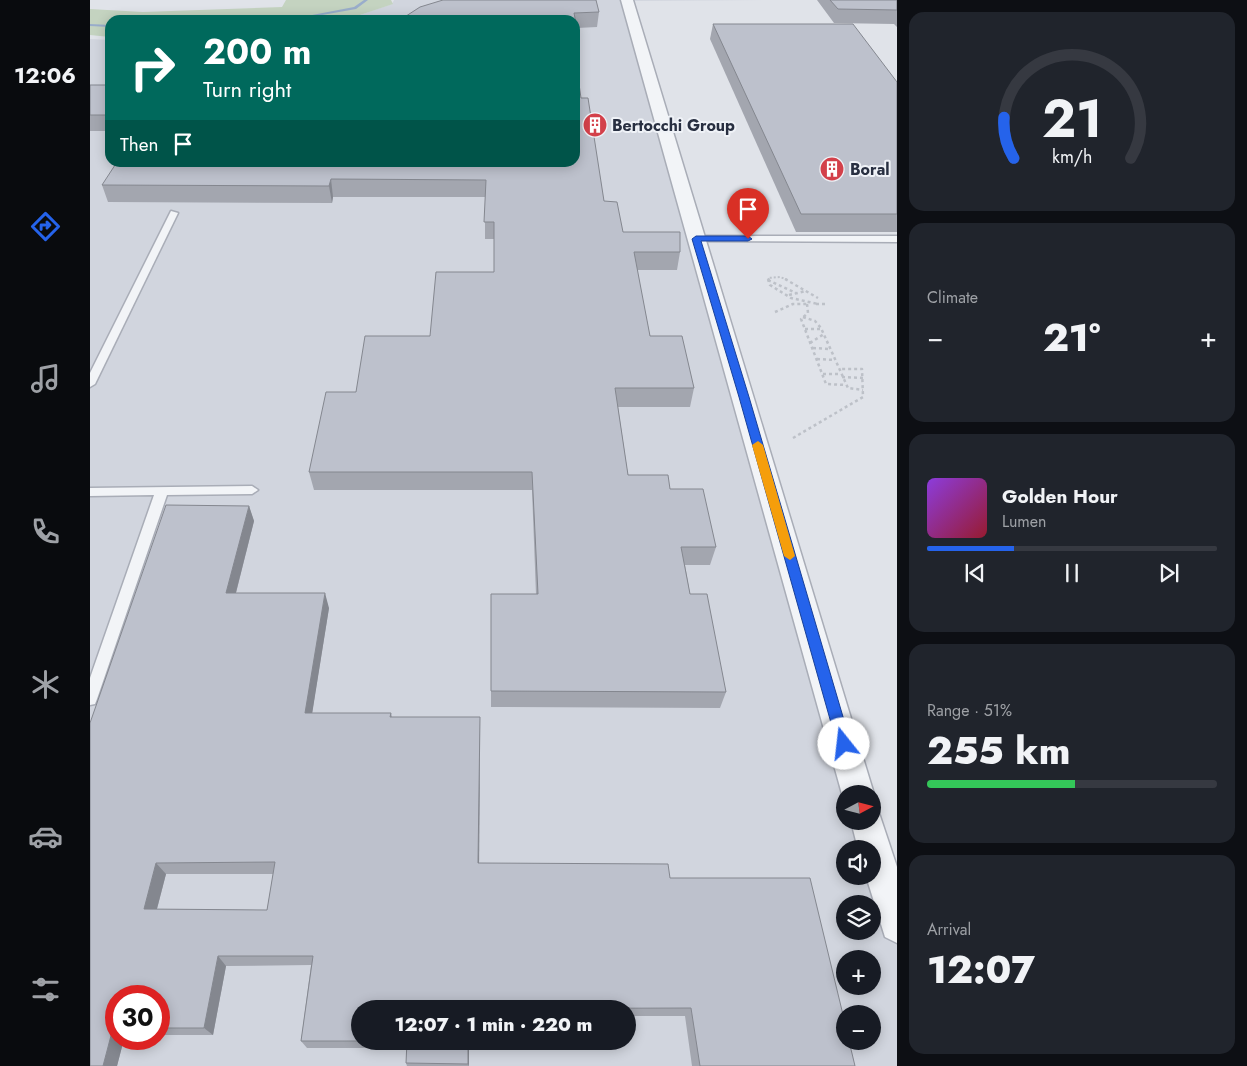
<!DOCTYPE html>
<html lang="en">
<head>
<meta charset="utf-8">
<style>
  :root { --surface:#171b24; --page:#20242c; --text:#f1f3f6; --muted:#9ea1a6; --line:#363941; --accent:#2563eb }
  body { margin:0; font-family:Jost,sans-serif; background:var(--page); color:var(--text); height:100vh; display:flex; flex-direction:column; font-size:19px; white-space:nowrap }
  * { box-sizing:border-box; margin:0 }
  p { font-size:16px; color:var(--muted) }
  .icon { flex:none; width:28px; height:28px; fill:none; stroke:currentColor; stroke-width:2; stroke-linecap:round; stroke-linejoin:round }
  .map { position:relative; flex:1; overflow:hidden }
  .side { display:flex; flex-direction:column; gap:12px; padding:12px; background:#0d0f14; width:350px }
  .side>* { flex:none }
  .banner { position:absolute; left:15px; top:15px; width:475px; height:152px; border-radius:15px; box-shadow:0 2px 12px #0003; background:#00695c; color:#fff; overflow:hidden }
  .needle { width:32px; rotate:83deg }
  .fabs { position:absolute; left:746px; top:785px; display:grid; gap:10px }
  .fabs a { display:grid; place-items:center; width:45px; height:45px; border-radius:50%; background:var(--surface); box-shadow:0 2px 12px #0003; font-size:25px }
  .speed { position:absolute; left:15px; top:985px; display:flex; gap:10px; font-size:25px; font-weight:700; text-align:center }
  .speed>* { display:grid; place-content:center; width:65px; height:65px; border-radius:50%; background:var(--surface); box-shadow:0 2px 12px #0003; line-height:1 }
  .speed .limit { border:8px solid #d22; background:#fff; color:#111 }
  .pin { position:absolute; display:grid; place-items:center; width:42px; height:42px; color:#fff; margin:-51px -21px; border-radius:50% 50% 50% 0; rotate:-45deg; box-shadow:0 0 5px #0007 }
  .pin .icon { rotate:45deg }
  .me { position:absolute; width:55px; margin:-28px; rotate:344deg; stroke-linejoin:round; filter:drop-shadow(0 0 4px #0008) }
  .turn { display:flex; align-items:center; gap:18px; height:105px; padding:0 15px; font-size:22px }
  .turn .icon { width:65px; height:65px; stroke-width:2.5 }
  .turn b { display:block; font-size:35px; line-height:42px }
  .then { display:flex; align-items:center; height:48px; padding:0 15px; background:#0003; gap:10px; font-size:19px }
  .big { font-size:38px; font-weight:800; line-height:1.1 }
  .side .card { flex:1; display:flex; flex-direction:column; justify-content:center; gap:8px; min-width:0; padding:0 18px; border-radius:15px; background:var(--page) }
  .side .dial { align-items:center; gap:0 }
  .dial svg { height:130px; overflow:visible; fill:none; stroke:var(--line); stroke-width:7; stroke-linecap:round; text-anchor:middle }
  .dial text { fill:var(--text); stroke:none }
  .song { display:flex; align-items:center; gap:15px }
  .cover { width:60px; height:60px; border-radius:8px; background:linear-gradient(135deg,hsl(270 70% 55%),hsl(350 70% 35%)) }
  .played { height:5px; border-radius:2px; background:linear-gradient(90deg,var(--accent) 30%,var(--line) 30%) }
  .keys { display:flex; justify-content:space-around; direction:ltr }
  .heat { display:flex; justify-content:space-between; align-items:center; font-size:28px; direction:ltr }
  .charge { height:8px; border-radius:4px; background:linear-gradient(90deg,#34c759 51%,var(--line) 0) }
  .trip { position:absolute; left:261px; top:1000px; width:285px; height:50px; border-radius:25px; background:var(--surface); box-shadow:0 2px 12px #0003; font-weight:800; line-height:50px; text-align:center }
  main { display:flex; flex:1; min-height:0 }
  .menu { display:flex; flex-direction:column; width:90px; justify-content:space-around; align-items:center; background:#090b0e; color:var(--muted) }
  .menu .icon { width:35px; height:35px }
  .menu .selected { color:var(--accent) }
  .menu b { font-size:22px; color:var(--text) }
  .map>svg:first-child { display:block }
  .built { fill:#d1d5de; fill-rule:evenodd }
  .green { fill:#c4d3c0 }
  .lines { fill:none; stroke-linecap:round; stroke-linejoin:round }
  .stream { fill:#99adcb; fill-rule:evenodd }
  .service-casing { stroke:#a9adb7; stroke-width:3 }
  .minor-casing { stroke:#a9adb7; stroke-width:3 }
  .path-far1 { stroke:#bdc1c8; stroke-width:2; stroke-dasharray:2 2; stroke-linecap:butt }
  .path { stroke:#bdc1c8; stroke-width:2.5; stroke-dasharray:3 3; stroke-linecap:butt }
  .service { fill:#f2f4f7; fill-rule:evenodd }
  .minor { fill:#f2f4f7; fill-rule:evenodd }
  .wall { fill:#a3a6af; fill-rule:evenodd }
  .shaded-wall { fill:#84878f }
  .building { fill:#bdc1cc; stroke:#84878f; fill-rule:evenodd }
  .route { fill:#2563eb; stroke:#184099 }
  .slow { fill:#f59e0b }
  .labels { text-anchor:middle; stroke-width:4; stroke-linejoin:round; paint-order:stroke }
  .far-poi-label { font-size:16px; font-weight:bold; fill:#282f41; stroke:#eff2f7; text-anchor:start }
</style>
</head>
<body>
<main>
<nav class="menu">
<b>12:06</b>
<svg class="icon selected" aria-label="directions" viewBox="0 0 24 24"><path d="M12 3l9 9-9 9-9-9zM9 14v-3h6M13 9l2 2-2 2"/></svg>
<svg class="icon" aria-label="music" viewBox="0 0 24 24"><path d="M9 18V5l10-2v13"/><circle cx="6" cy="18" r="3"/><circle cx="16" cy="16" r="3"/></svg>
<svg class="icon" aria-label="phone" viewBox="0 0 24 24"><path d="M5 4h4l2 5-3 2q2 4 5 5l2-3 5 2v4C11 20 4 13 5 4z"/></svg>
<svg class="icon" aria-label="climate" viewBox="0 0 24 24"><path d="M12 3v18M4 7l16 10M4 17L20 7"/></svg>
<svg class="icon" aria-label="car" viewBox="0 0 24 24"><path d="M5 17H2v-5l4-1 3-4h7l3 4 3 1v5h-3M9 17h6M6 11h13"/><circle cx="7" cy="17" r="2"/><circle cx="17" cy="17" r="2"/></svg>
<svg class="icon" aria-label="filters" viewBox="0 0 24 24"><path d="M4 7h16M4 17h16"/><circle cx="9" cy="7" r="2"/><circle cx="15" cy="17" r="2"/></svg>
</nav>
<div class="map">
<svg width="807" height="1066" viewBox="0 0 807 1066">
  <rect width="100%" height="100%" fill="#e0e3e9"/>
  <path class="built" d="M304,0H679L537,1L755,794V821H782L807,891V1066H0V39L20,40V162H485V20H255L302,4ZM755,849H782V876H755ZM755,904H782V931H755ZM755,959H782V986H755ZM26,996H69V1039H26ZM270,1009H538V1041H270ZM755,1014H782V1041H755Z"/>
  <polygon class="green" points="196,0 301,0 303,4 255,20 20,20 20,37 0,35 0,9 53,12 192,7"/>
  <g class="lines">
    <g class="stream">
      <polygon points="274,0 278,0 266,9 204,20 196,20 264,7"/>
      <polygon points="0,24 20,25 20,27 0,26"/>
    </g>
    <defs>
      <g id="service">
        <polygon points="81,211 88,213 5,384 0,387 0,373"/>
        <polygon points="606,236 807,236 807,242 603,241 602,239"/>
        <polygon points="162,486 168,490 162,494 77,495 7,699 5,704 0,705 0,678 64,495 0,496 0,488"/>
      </g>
      <g id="minor">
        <polygon points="531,0 543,0 784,794 782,797 782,794 755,794 755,801 752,794"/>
        <polygon points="782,807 788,810 807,867 807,943 795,937 776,876 782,876 782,849 768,849 761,821 782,821"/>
      </g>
    </defs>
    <use href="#service" class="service-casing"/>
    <use href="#minor" class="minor-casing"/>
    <polyline class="path-far1" points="679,280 678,278 690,277 698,280"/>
    <g class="path">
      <polyline points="678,279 680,285 701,298 728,304"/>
      <polyline points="695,279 728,298"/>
      <polyline points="678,280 706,293"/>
      <polyline points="699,295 716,291"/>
      <polyline points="717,304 718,313 711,319 736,384 756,385"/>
      <polyline points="726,304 736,304"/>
      <polyline points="685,312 703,304 718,304"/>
      <polyline points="713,317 725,321 731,328 758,388 773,390"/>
      <polyline points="715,329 732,329"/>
      <polyline points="720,343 734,334"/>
      <polyline points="723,348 740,349"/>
      <polyline points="727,359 745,360"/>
      <polyline points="733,374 751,374"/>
      <polyline points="752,377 773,378"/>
      <polyline points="703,438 773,397 772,369 749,369"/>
    </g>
    <use href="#service" class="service"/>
    <use href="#minor" class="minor"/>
  </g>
  <g class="wall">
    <polygon points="727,0 807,0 807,27 804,24 744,23"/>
    <polygon points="509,12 507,27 487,28 486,42 485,42 485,20 310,20"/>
    <polygon points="623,24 807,82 807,232 706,232 620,39"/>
    <rect x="0" y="85" width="20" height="46"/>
    <polygon points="491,98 514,201 533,232 590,252 587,270 547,270 560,336 604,388 600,407 528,407 538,475 580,489 626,547 620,565 595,565 600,594 636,692 630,708 401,707 401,594 446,594 442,490 224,490 219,472 266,392 340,336 404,272 404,239 395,239 395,197 243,197 242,203 18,202 12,185 485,162"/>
    <path d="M159,506L164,521L146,593L239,608L222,713H301L302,717H390L389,863L580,878L765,1066H602L595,1016H538V1009H270V1041H499L498,1044L379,1045V1066H317L316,1063L317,1048H217L211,1041L221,965L136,966L123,1035H69V996H26V1039H34L27,1066H0ZM76,874H183L177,910L67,909Z"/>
  </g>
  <g class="shaded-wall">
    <polygon points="241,179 243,197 242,203 239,186"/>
    <polygon points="159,506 164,521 142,608 136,593"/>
    <polygon points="235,593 239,608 220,727 215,713"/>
    <polygon points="390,717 390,731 389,874 388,863"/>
    <polygon points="66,863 76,874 64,920 54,909"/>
    <polygon points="128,956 136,966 123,1035 114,1028"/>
    <polygon points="23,1028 26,1030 26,1039 34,1039 27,1066 13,1066"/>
    <polygon points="378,1041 379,1045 379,1066 378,1064"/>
  </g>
  <g class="building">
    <polygon points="353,0 506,0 509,12 484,13 487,28 485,28 485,20 310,20 330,7"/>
    <polygon points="740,0 807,0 807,10 748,9"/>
    <polygon points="623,24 763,24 807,82 807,214 711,214"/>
    <polygon points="485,77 488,77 491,98 498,98 514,201 527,202 533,232 590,232 590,252 544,252 560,336 592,336 604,388 525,388 538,475 578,475 580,489 613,489 626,547 591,547 600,594 617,594 636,692 401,691 401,594 448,594 442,472 219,472 236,392 266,392 275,336 340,336 346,272 404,272 404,222 394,222 396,180 241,179 239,186 12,185 27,162 485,162"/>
    <rect x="0" y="85" width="20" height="30"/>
    <path d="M76,505L159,506L136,593H235L215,713H301L300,717H390L388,863L578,864L580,878H720L755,1023V1041H759L765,1066H610L601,1008L270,1009V1041H211L223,956H128L114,1028H69V996H26V1028H23L13,1066H0V723ZM185,862L177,910L54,909L66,863Z"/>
    <polygon points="312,1041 378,1041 378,1064 316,1063 317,1041"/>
  </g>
  <polygon class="route" points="606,236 658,236 662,239 658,241 611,241 659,397 761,744 759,748 754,750 749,748 747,744 649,397 602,239"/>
  <polygon class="slow" points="668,441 673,445 705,556 700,560 694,556 662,445"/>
  <defs>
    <symbol id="building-disc" viewBox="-11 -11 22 22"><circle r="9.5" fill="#d3404a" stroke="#eff2f7"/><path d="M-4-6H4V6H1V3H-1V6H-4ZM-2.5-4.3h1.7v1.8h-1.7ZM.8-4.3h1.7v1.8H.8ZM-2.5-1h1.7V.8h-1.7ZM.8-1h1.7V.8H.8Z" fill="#fff"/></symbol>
  </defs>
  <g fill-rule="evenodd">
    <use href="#building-disc" x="491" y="111" width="28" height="28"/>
    <use href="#building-disc" x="728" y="155" width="28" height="28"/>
  </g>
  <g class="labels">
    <g class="far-poi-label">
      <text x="522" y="131">Bertocchi Group</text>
      <text x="760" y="175">Boral</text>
    </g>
  </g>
</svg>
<div class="fabs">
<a><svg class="needle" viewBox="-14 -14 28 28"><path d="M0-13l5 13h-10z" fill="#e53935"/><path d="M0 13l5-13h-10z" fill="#9ea1a6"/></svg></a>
<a><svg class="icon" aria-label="sound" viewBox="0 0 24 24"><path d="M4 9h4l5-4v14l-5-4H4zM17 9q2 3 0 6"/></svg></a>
<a><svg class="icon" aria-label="layers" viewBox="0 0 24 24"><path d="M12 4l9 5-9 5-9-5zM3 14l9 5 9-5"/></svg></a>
<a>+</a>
<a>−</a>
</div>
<div class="speed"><div class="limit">30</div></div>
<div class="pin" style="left:658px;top:239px;background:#d93025"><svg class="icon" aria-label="arrive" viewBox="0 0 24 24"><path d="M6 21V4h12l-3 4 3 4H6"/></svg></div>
<svg class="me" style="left:754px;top:744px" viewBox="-20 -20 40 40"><circle r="19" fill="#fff"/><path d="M0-13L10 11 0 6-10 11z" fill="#2563eb"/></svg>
<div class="trip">12:07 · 1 min · 220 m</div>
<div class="banner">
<div class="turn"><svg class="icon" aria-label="right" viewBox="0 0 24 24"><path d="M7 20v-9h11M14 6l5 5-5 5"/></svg><div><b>200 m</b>Turn right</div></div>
<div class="then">Then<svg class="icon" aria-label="arrive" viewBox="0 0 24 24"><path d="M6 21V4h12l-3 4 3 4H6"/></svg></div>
</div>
</div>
<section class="side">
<div class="card dial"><svg viewBox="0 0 100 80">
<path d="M14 69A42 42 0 1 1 86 69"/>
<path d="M14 69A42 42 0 0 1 8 44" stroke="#2563eb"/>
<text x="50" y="56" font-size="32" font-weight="700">21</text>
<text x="50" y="72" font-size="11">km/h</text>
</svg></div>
<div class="card"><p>Climate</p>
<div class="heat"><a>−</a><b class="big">21°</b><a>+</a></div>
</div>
<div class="card">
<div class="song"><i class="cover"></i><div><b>Golden Hour</b><p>Lumen</p></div></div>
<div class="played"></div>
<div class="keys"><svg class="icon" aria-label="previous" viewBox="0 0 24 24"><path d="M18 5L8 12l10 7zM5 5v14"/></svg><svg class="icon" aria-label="pause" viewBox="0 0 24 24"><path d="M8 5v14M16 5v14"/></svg><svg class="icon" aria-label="next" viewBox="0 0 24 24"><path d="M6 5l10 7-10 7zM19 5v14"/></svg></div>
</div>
<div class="card"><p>Range · 51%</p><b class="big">255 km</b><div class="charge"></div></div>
<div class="card"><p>Arrival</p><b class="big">12:07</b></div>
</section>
</main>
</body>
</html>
